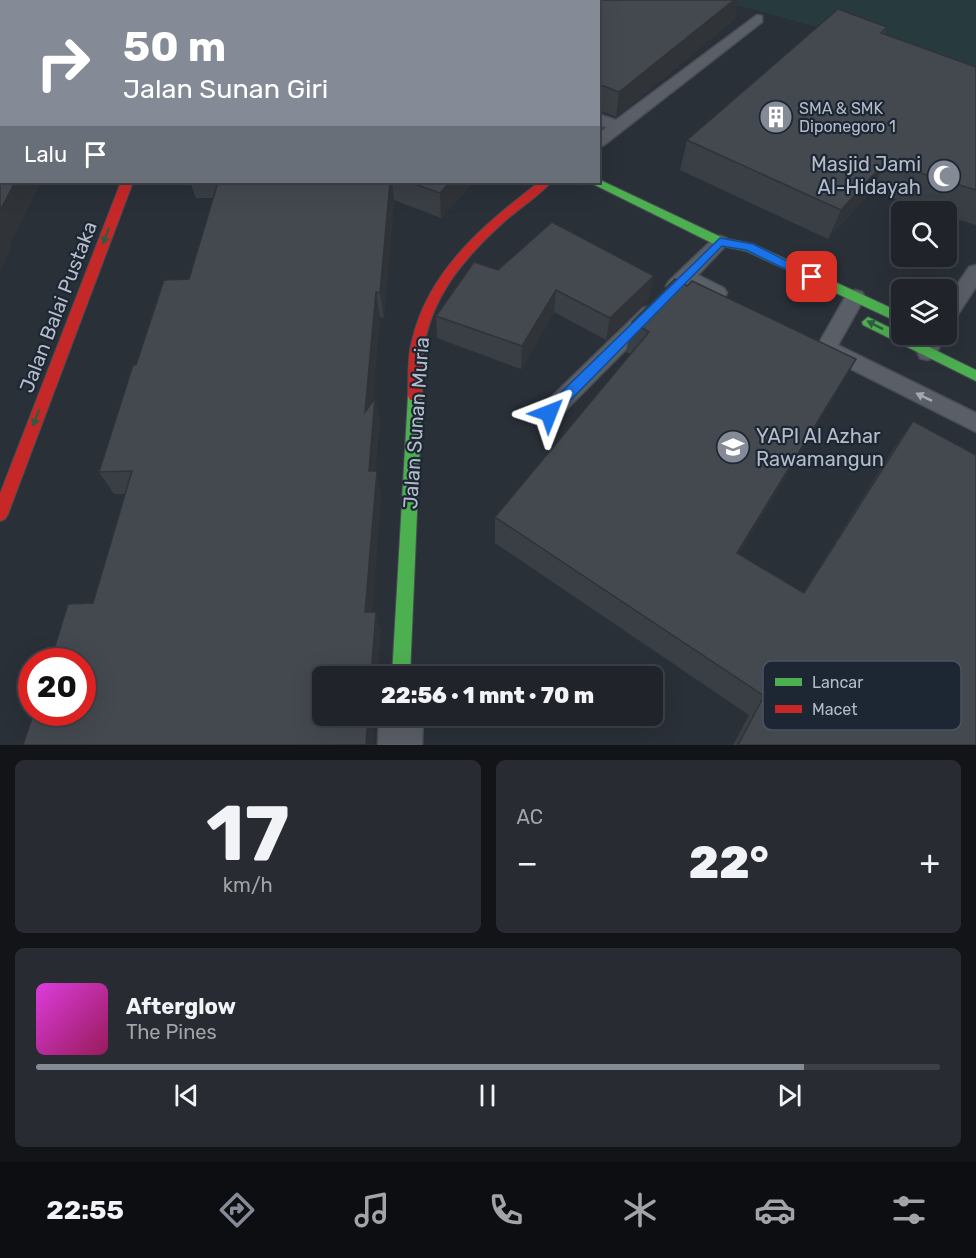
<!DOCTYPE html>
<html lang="id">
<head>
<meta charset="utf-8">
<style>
  :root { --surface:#20242a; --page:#282c32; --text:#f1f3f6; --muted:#a2a4a8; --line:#3d4147; --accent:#848b96 }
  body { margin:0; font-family:Rubik,sans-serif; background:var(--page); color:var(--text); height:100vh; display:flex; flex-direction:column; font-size:22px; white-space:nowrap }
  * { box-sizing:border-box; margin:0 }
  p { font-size:20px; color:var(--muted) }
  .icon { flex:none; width:33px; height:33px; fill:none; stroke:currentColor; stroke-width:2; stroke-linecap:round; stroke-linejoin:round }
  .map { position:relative; height:745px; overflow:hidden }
  .side { display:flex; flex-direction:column; gap:15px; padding:15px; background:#121417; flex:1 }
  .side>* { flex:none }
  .guide { position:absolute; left:0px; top:0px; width:600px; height:183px; box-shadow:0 6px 24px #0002,0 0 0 2px var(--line); background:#848b96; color:#fff; overflow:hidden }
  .buttons { position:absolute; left:891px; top:201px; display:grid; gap:12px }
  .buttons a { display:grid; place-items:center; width:66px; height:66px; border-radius:9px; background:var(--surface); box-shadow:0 6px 24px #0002,0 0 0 2px var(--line); font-size:30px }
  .speed { position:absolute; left:18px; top:648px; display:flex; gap:12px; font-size:30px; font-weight:700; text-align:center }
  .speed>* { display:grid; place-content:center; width:78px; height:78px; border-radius:50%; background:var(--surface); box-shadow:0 6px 24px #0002,0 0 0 2px var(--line); line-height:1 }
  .speed .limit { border:9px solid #d22; background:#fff; color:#111 }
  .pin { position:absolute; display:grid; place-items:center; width:51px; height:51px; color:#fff; margin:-26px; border-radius:12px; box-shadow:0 3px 9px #0006 }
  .me { position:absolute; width:66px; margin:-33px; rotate:45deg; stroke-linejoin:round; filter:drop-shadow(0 0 4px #0008) }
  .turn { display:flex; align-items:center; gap:21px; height:126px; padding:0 24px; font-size:27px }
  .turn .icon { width:78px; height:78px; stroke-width:2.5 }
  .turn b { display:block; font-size:42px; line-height:51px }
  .then { display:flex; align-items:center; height:57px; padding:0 24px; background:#0003; gap:12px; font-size:22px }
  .big { font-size:45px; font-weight:800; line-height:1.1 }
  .side .widget { flex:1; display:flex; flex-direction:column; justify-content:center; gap:9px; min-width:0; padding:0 21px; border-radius:9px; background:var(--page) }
  .side .dial { align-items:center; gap:0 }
  .dial b { font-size:78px; line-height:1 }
  .song { display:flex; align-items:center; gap:18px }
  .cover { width:72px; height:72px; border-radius:9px; background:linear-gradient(135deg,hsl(300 70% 55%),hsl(330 70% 35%)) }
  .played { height:6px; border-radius:3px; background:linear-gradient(90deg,var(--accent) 85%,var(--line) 85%) }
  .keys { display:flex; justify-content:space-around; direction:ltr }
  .heat { display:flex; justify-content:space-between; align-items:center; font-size:33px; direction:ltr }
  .side .tiles { flex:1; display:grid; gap:15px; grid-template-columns:1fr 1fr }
  .widget:last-child { grid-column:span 2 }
  .trip { position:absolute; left:312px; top:666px; width:351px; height:60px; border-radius:9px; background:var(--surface); box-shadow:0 6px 24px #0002,0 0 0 2px var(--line); font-weight:800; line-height:60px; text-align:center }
  .tab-bar { display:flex; height:96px; justify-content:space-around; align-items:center; background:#0d0e11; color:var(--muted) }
  .tab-bar .icon { width:42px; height:42px }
  .tab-bar .active { color:var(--accent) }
  .tab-bar b { font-size:27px; color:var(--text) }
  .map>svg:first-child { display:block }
  .green { fill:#273a3e }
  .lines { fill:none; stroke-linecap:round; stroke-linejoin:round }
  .lane-casing { stroke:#484c53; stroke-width:3 }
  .street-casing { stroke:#484c53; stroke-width:3 }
  .fast-casing { stroke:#484c53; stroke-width:2 }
  .jam-casing { stroke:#484c53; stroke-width:2 }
  .lane { fill:#5a5e66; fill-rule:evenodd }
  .street { fill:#5a5e66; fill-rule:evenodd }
  .fast { fill:#4caf50; fill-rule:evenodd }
  .jam { fill:#c62828; fill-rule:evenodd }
  .wall { fill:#3a3f45 }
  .shaded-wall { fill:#303338 }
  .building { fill:#444950; stroke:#303338; stroke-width:1.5 }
  .oneway { fill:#305d3f }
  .oneway2 { fill:#a2a9b5 }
  .route { fill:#1a73e8; stroke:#114b97; stroke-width:1.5 }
  .labels { text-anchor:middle; stroke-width:4.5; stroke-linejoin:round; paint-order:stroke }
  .far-poi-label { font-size:16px; fill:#b4bcc9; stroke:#1d2633; text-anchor:start }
  .poi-label { font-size:20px; fill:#b4bcc9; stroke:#1d2633; text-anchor:end }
  .street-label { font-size:20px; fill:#b4bcc9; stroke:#1d2633 }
  .key { fill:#1d2633; stroke:#4a5360; stroke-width:1.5 }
  .key-label { font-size:16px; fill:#b4bcc9 }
</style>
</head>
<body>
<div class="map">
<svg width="976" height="745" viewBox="0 0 976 745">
  <rect width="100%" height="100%" fill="#2a3038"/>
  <polygon class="green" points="718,0 976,0 976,86 810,25"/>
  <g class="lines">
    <defs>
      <g id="lane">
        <rect x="256" y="0" width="14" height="2"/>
        <polygon points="757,15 762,16 762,22 604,145 598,147 598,134 607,127 598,125 598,114 616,120"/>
        <polygon points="720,236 726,238 729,242 698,275 724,288 727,293 724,298 710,298 687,286 676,293 669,291 666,286 669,281 714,238"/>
        <polygon points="976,265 976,287 953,322 946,324 946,301 969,267"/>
        <polygon points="855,290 862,292 865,297 838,345 976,413 976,432 819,353 816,348 819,343 848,292"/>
        <polygon points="650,306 657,308 660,313 657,318 557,419 549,422 541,419 538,413 541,407 643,308"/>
        <polygon points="926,334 946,334 934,358 927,360 920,358 917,352"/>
      </g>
      <polygon id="street" points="379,716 423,716 422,745 378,745"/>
      <g id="fast">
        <polygon points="192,0 200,0 191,2"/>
        <polygon points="598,179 723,238 753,244 902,313 902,324 746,251 716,245 593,184 592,182 598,182"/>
        <polygon points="868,317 976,370 976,381 863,325 862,322"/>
        <polygon points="415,391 420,392 422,396 410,676 392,676 408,396 410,392"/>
      </g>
      <g id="jam">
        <rect x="0" y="83" width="2" height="6"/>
        <polygon points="121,182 133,182 8,514 5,519 0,521 0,494"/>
        <path d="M539,182H551C538,197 519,208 505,221C468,254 435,291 425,341C421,359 423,378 422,396L420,400H410L408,396C409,378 407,358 412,341C428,270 485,224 539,182Z"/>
      </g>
    </defs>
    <use href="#lane" class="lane-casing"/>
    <use href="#street" class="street-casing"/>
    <use href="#fast" class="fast-casing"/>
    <use href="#jam" class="jam-casing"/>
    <use href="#lane" class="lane"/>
    <use href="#street" class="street"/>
    <use href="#fast" class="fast"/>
    <use href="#jam" class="jam"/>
  </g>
  <g class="wall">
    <polygon points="598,2 735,19 616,117 598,110"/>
    <polygon points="887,27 885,34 976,67 976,225 946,216 946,212 934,212 872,191 828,239 680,170 687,140"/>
    <polygon points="190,182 474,182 441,218 394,200 384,318 380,317 372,402 375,398 380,422 375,471 381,494 372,612 381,631 322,716 375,716 373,745 93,603 125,494 114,494 99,472 136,365 189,279 213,198 196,198"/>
    <polygon points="498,270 649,299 606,340 554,312 521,369 437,338 436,316"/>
    <polygon points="632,322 840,387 739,554 803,593 894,448 913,421 976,745 733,745 749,715 495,543 495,517 631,354 626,352"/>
  </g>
  <g class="shaded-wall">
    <polygon points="734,0 739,0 735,19 616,117 619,92"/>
    <polygon points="885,162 872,191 828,239 841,210"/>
    <polygon points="15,182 41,182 10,245 12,247 0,271 0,211"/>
    <polygon points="390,182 392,182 394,200 384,318 380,293"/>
    <polygon points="450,182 474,182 441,218 440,193"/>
    <polygon points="654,276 649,299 606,340 610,318"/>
    <polygon points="556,290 554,312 521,369 522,346"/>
    <polygon points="376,292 380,317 370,436 365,412"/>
    <polygon points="856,359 840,387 725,577 737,553"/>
    <polygon points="375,398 380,422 373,494 369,471"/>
    <polygon points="377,471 381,494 371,631 365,612"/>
    <polygon points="376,612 381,631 378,676 371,676"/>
    <polygon points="368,716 375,716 373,745 366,745"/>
  </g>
  <g class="building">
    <polygon points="294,0 586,0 593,2 293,2"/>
    <polygon points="602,0 734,0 619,92 598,84 598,2"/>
    <polygon points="838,9 887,27 881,33 976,67 976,190 885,162 841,210 687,140"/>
    <polygon points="0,90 2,90 2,182 15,182 0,211"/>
    <polygon points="218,182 390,182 380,293 376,292 365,412 375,398 369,471 377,471 365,612 376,612 371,676 322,676 322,716 368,716 366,745 23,745 34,712 82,712 82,662 50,662 68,604 93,603 132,471 99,472 133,365 136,365 164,280 189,279"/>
    <polygon points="409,182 450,182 440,193"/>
    <polygon points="552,222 654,276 610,318 556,290 522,346 436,316 474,262 498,270"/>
    <polygon points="675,279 687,286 692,281 856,359 737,553 804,593 913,421 976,455 976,745 738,745 764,696 495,517 649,332 632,322"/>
  </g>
  <defs><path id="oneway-solid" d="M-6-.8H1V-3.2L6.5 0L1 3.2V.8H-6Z" transform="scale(1.5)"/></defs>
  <g class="oneway">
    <use href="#oneway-solid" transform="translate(106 236) rotate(111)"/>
    <use href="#oneway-solid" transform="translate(875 325) rotate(-153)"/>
    <use href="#oneway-solid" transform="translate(36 418) rotate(111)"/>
  </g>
  <use class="oneway2" href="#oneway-solid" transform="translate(924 397) rotate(-154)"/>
  <polygon class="route" points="720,238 753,244 819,277 817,280 808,280 746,250 722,246 554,417 544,417 544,409"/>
  <defs>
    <symbol id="building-disc" viewBox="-11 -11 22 22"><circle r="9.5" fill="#848b96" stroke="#1d2633"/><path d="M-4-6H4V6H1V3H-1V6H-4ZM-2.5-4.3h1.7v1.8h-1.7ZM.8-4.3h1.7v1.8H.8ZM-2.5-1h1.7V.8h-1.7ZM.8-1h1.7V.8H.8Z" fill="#fff"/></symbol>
    <symbol id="mosque-disc" viewBox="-11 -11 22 22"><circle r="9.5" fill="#848b96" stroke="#1d2633"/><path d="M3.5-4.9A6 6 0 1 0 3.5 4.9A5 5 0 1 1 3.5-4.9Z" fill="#fff"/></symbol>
    <symbol id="school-disc" viewBox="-11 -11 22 22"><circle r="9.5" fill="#848b96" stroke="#1d2633"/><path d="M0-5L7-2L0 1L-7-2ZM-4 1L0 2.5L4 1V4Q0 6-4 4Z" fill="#fff"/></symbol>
  </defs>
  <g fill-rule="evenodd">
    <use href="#building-disc" x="757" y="98" width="38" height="38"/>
    <use href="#mosque-disc" x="925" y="157" width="38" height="38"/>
    <use href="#school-disc" x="714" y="428" width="38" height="38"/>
  </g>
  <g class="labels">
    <g class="far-poi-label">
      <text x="799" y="114">SMA &amp; SMK<tspan x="799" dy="18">Diponegoro 1</tspan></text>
    </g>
    <g class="poi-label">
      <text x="921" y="171">Masjid Jami<tspan x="921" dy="23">Al-Hidayah</tspan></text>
      <text x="756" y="443" text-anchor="start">YAPI Al Azhar<tspan x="756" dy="23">Rawamangun</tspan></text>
    </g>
    <g class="street-label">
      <text transform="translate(58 307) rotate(-69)" y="7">Jalan Balai Pustaka</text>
      <text transform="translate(416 423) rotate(-86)" y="7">Jalan Sunan Muria</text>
    </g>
  </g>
  <rect x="763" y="661" width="198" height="69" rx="9" class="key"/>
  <rect x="775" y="678" width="27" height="8" fill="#4caf50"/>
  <rect x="775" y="705" width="27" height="8" fill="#c62828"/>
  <g class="key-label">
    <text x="812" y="688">Lancar</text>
    <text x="812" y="715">Macet</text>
  </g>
</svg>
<div class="buttons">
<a><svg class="icon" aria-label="search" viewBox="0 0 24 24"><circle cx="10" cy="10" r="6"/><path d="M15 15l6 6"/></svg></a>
<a><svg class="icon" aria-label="layers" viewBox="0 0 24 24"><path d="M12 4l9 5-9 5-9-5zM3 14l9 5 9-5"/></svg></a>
</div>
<div class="speed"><div class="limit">20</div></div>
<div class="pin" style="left:812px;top:277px;background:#d93025"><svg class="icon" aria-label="arrive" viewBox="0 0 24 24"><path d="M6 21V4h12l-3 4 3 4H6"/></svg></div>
<svg class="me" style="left:549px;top:413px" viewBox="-20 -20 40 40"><path d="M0-17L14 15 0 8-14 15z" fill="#1a73e8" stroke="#fff" stroke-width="4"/></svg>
<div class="trip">22:56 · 1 mnt · 70 m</div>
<div class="guide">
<div class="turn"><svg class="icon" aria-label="right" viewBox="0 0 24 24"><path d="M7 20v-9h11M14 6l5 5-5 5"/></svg><div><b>50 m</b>Jalan Sunan Giri</div></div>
<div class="then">Lalu<svg class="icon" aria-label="arrive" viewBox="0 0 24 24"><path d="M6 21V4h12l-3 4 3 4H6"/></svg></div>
</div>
</div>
<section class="side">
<div class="tiles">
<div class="widget dial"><b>17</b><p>km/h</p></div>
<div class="widget"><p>AC</p>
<div class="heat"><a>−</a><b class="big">22°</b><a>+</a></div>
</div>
<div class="widget">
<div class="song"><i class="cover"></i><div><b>Afterglow</b><p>The Pines</p></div></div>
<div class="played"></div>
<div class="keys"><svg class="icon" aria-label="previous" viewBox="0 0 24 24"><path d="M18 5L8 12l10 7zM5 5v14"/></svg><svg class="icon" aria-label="pause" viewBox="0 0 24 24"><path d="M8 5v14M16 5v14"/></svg><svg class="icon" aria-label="next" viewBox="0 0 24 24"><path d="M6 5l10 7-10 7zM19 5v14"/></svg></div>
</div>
</div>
</section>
<nav class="tab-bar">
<b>22:55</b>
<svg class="icon active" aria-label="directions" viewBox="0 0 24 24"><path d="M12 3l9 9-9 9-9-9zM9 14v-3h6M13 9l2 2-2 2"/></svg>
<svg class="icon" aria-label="music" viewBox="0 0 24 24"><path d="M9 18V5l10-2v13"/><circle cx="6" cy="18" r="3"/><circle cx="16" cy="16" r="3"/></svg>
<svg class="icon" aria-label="phone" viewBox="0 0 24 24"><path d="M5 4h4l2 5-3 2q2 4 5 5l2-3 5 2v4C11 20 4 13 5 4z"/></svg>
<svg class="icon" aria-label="climate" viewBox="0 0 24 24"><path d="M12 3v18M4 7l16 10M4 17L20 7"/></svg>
<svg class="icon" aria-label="car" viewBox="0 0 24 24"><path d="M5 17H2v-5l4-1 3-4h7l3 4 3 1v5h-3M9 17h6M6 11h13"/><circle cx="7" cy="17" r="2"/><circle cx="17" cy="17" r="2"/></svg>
<svg class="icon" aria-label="filters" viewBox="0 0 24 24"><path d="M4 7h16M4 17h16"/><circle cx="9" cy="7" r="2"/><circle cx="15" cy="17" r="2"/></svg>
</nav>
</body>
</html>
